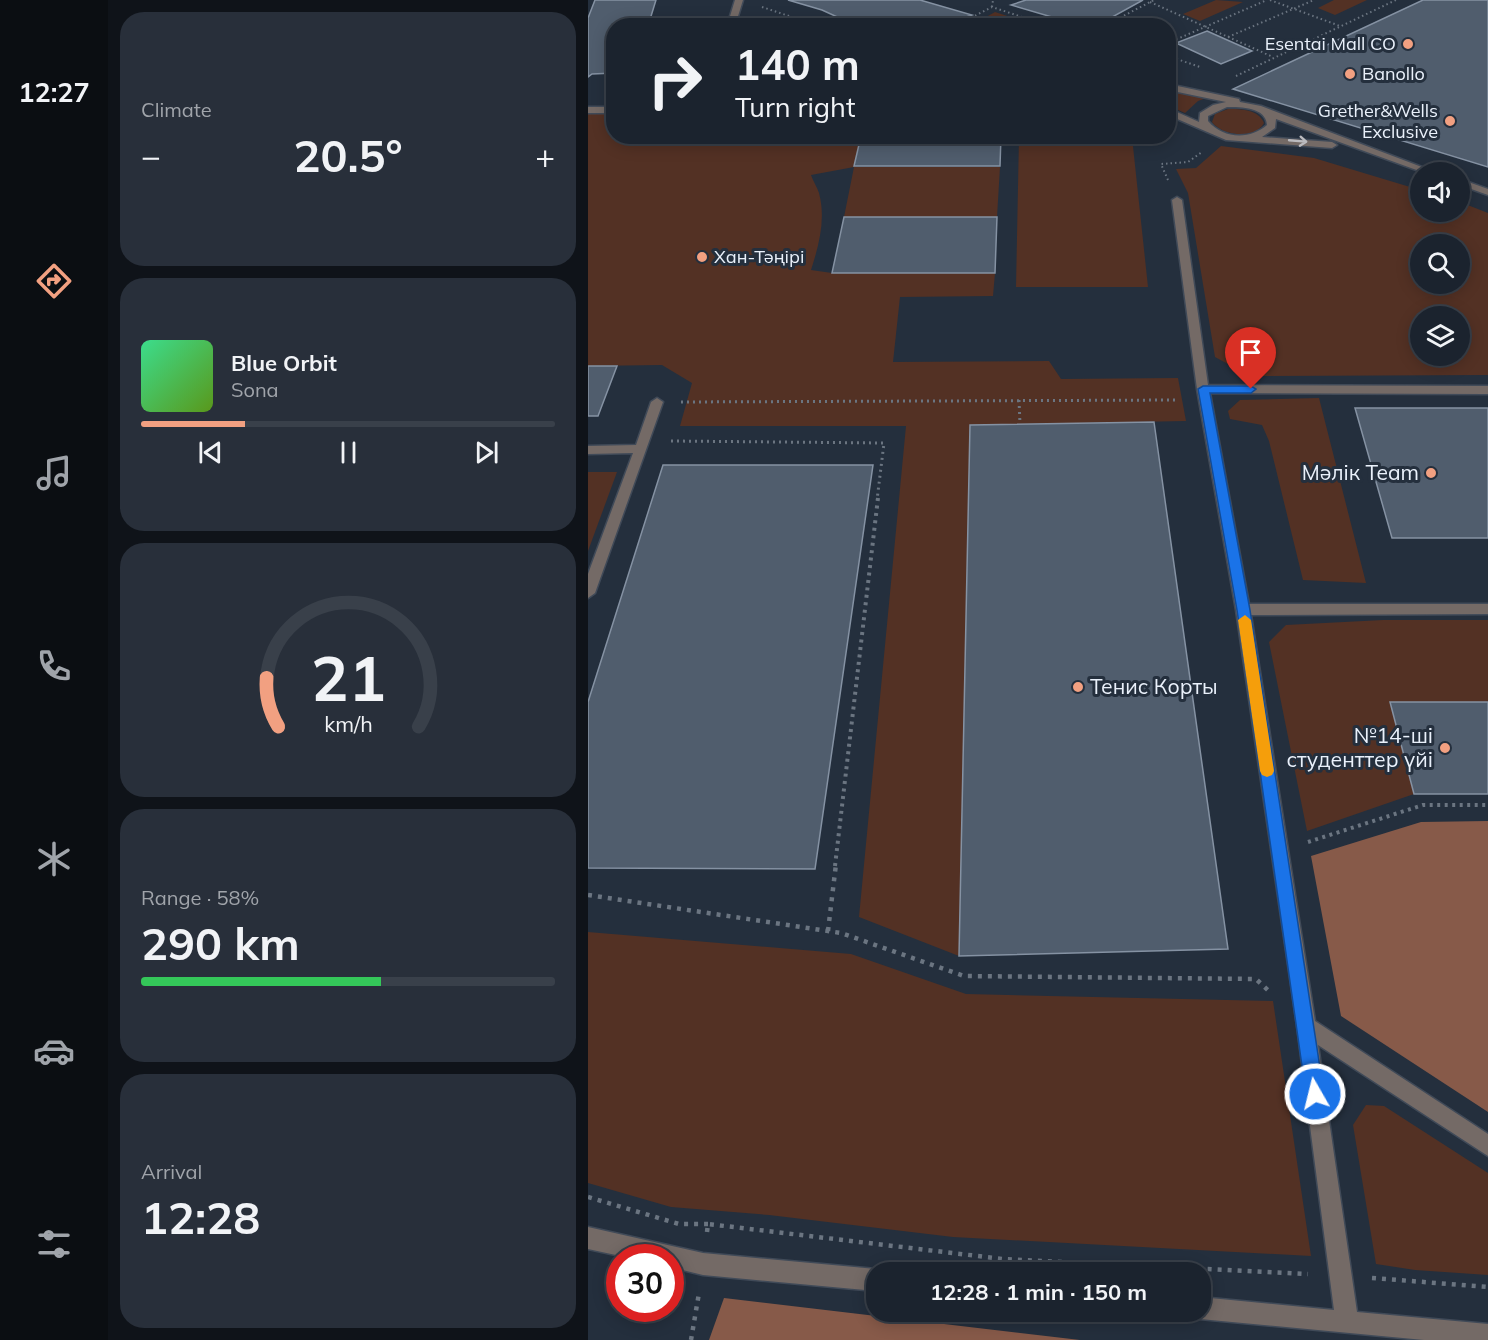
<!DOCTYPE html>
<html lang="en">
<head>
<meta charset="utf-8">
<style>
  :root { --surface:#1b232e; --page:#282f3a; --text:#f1f3f6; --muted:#a0a4aa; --line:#39404a; --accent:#f2a081 }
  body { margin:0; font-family:Mulish,sans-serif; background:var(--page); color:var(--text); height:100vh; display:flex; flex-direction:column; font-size:22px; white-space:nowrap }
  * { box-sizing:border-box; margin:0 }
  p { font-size:20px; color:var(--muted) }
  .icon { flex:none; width:33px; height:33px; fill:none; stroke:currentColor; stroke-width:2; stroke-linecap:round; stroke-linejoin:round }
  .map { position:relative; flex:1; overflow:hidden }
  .details { display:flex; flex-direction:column; gap:12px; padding:12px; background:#0f1319; width:480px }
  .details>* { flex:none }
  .banner { position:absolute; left:18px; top:18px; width:570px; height:126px; border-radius:24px; box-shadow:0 3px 15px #0003,0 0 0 2px var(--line); background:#1b232e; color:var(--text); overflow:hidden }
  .buttons { position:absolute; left:822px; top:162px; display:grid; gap:12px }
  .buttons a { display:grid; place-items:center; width:60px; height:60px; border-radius:50%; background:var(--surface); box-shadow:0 3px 15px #0003,0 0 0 2px var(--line); font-size:30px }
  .speed { position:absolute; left:18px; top:1244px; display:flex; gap:12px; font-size:30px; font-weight:700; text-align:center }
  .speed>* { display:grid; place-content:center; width:78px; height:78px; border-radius:50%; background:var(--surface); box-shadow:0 3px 15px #0003,0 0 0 2px var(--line); line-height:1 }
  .speed .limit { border:9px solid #d22; background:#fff; color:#111 }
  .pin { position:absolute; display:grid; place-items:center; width:51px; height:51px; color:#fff; margin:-62px -26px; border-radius:50% 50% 50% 0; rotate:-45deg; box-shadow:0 0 6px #0007 }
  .pin .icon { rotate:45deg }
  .me { position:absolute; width:66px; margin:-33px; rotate:352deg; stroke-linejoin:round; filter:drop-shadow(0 0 4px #0008) }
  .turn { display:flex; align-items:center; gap:21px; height:126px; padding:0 30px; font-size:27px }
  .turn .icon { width:78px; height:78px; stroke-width:2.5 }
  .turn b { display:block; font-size:42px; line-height:51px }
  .big { font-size:45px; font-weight:700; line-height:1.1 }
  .details .tile { flex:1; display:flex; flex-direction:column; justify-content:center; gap:9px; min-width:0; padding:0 21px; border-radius:24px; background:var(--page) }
  .details .dial { align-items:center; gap:0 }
  .dial svg { height:156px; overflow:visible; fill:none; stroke:var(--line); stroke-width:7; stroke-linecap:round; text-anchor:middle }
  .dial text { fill:var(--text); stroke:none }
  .song { display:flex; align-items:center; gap:18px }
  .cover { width:72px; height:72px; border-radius:9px; background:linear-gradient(135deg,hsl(150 70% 55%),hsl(90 70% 35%)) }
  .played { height:6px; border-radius:3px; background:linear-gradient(90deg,var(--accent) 25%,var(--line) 25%) }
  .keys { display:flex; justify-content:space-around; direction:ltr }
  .heat { display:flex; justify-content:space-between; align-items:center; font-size:33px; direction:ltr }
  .charge { height:9px; border-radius:4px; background:linear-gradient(90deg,#34c759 58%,var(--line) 0) }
  .trip { position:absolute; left:278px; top:1262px; width:345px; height:60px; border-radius:24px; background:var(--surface); box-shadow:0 3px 15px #0003,0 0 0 2px var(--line); font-weight:700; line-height:60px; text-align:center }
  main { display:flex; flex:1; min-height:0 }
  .dock { display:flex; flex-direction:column; width:108px; justify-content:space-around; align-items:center; background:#0b0e12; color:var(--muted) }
  .dock .icon { width:42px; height:42px }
  .dock .active { color:var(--accent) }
  .dock b { font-size:27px; color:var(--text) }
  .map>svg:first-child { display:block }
  .green { fill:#533124; fill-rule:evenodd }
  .forest { fill:#875a49 }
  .building { fill:#505d6d; stroke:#8592a3; stroke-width:1.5 }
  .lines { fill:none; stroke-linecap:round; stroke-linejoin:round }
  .minor-casing { stroke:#404a58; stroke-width:3 }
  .path-far3 { stroke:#6b7581; stroke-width:2; stroke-dasharray:1.5 3; stroke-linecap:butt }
  .path-far2 { stroke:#6b7581; stroke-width:3; stroke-dasharray:2 4; stroke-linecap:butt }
  .path-far1 { stroke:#6b7581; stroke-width:4; stroke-dasharray:3 4.5; stroke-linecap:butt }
  .path { stroke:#6b7581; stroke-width:4.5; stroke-dasharray:4 6; stroke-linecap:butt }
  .minor { fill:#746a66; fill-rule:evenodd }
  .oneway { stroke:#bbbbbf }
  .route { fill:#1a73e8; stroke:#114b97; stroke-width:1.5 }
  .slow { fill:#f59e0b }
  .poi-dot { fill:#f2a081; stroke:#242f3d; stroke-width:2 }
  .labels { text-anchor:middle; stroke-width:6; stroke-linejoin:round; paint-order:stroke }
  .far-poi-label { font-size:18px; fill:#eaf1fb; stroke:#242f3d; text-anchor:end }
  .poi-label { font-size:21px; fill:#eaf1fb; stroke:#242f3d; text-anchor:end }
</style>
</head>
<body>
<main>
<nav class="dock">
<b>12:27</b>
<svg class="icon active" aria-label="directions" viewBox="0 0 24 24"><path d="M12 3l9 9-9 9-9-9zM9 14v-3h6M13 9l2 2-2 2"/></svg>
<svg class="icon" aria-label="music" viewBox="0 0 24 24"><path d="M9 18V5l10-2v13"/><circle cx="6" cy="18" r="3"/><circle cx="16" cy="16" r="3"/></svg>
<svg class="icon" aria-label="phone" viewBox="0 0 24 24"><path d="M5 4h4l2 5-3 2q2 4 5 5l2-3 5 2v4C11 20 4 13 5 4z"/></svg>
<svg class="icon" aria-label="climate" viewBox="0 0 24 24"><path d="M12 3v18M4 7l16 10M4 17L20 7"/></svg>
<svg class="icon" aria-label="car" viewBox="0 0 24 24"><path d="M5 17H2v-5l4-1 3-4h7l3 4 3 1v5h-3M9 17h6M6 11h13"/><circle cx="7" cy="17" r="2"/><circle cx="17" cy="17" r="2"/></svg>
<svg class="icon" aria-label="filters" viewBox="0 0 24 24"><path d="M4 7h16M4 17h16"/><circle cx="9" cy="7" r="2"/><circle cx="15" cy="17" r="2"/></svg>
</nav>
<section class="details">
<div class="tile"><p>Climate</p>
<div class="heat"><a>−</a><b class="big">20.5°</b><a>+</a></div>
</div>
<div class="tile">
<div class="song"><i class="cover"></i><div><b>Blue Orbit</b><p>Sona</p></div></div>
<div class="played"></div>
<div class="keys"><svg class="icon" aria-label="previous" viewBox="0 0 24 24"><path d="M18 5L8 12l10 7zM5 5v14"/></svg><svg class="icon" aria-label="pause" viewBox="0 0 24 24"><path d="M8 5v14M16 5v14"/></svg><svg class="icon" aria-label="next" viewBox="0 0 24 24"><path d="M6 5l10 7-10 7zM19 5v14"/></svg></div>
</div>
<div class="tile dial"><svg viewBox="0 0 100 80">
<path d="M14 69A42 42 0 1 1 86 69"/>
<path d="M14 69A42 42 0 0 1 8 44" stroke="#f2a081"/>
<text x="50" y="56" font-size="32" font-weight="700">21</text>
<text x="50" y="72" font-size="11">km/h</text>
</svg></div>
<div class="tile"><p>Range · 58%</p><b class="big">290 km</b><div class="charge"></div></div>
<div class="tile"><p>Arrival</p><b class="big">12:28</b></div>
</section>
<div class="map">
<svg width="900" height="1340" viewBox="0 0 900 1340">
  <rect width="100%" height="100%" fill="#242f3d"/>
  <g class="green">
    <polygon points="628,0 655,2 612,21 595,14"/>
    <polygon points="746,0 779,0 747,15 730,8"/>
    <polygon points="407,12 447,25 384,25"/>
    <polygon points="580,90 621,97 610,101 597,113 581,106"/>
    <path d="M640,109C653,109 670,109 676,123C667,140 634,136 624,122L627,114Z"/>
    <path d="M0,114H25L26,136L273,137L267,167H412L409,217H256L266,167L223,175C225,181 229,187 231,193C238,219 231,245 223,270L244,273H407L405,296L312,297L305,362L461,361L473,379L590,378L598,421L382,425L371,956L271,917L318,426H92L104,383L74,365L0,366Z"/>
    <polygon points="431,137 544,137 560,287 428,287"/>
    <path d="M633,146L726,158L832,190V212H872V202L900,213V375L662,376L627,357L600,193L588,169L608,168ZM832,244H872V284H832ZM832,316H872V356H832Z"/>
    <polygon points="731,398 778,583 715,580 681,441 674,425 642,419 640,411 652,400"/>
    <polygon points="0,472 29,472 0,551"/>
    <polygon points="795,620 900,620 900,702 803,702 826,794 719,831 681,642 698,625"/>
    <polygon points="0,932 263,954 378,994 685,1001 723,1256 365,1237 181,1215 83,1207 0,1183"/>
    <polygon points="778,1105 796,1106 900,1173 900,1275 827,1270 788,1264 765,1125"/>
  </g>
  <g class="forest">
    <polygon points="900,821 900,1112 753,1016 723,856 833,822"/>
    <polygon points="136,1298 492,1340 121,1340"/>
  </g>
  <g class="building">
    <polygon points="7,0 68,0 60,26 26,26 26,73 4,74 0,77 0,18"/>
    <polygon points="200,0 332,0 384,15 352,26 269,26 234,10"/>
    <polygon points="438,0 555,0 508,26 484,26 474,20 423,5"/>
    <polygon points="835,0 900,0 900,167 645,89"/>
    <polygon points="619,31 664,51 633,64 588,43"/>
    <polygon points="273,136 413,136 412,166 266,166"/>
    <polygon points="256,217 409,217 407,273 244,273"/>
    <polygon points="0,366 29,366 10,416 0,416"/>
    <polygon points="767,408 900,408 900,538 804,538"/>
    <polygon points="566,422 640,949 371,956 382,425"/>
    <polygon points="75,465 285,465 227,869 0,868 0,702"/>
    <polygon points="802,702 900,702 900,794 826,794"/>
  </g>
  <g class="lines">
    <defs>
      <g id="minor">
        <polygon points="147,0 155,0 147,26 139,26"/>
        <path d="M580,84L651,99L652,102L673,106L847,172H834L688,119L687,128L674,137L744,142L749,145L744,148L638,140L580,115V108L611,122L612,113L625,105L638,102L580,90ZM639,107C653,107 678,107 679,125C662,140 635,139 620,121V116Z"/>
        <rect x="0" y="107" width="26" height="6"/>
        <polygon points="872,179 900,189 900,195 872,185"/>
        <polygon points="589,197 594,200 620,385 900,386 900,394 622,393 661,604 900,604 900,614 663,615 727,1021 900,1134 900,1156 730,1045 769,1312 900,1324 900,1340 836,1340 612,1319 604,1316 602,1311 612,1311 612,1297 746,1310 709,1026 648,610 609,389 584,200"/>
        <polygon points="69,398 75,402 7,593 0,598 0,574 45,453 0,454 0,446 48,445 63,402"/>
        <polygon points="0,1227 115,1253 288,1269 295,1272 288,1272 288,1291 115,1275 82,1267 82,1257 37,1257 0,1249"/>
      </g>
    </defs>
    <use href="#minor" class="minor-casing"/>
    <g class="path-far3">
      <polyline points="682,0 752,26"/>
      <polyline points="562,2 685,57"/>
      <polyline points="174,7 231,26"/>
      <polyline points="404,7 405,0"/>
      <polyline points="367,26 404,7 461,26"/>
      <polyline points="516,26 566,0"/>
      <polyline points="640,37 726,0"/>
      <polyline points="580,43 679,0"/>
      <polyline points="580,56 612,67"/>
      <polyline points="648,76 808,0"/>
      <polyline points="580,180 573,164 600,162 614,152"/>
    </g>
    <g class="path-far2">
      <polyline points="431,400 432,424"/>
      <polyline points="93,402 590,400"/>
      <polyline points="83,441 296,443 289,500"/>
    </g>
    <g class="path-far1">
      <polyline points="720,842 835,805 900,805"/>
      <polyline points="247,866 290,498"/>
    </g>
    <g class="path">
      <polyline points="0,895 253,933 376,976 668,979 683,993"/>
      <polyline points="240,931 248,864"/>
      <polyline points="0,1197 91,1224 120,1224"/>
      <polyline points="119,1232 120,1224 415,1259 720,1274"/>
      <polyline points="784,1278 900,1287"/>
      <polyline points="103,1340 111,1293"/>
    </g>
    <use href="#minor" class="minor"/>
  </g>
  <defs><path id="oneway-shaft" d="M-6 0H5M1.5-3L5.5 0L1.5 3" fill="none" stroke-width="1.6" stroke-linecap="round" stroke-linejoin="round" transform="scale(1.5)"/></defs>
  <use class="oneway" href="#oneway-shaft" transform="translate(710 141) rotate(5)"/>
  <polygon class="route" points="615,386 663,386 668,389 663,393 622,393 662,610 736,1094 734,1101 727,1103 721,1101 718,1094 649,610 610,389"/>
  <polygon class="slow" points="657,615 663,620 686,771 684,775 679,777 674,775 672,771 650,620"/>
  <g class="poi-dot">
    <circle cx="820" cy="44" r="6"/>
    <circle cx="762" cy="74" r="6"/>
    <circle cx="862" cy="121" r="6"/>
    <circle cx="114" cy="257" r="6"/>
    <circle cx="843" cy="473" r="6"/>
    <circle cx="490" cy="687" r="6"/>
    <circle cx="857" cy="748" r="6"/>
  </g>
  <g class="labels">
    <g class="far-poi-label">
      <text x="808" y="50">Esentai Mall СО</text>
      <text x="774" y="80" text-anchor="start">Banollo</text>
      <text x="850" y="117">Grether&amp;Wells<tspan x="850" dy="21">Exclusive</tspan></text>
      <text x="126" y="263" text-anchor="start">Хан-Тәңірі</text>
    </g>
    <g class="poi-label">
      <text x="831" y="480">Мәлік Team</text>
      <text x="502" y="694" text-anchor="start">Тенис Корты</text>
      <text x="845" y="743">№14-ші<tspan x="845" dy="24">студенттер үйі</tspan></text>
    </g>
  </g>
</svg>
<div class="buttons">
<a><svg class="icon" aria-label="sound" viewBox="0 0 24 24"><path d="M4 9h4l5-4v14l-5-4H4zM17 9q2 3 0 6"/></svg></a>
<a><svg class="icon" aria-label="search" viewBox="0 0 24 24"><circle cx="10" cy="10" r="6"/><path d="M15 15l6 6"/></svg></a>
<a><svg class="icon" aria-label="layers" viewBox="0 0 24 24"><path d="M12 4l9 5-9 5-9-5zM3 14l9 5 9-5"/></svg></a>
</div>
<div class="speed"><div class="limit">30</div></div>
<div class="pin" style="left:663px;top:389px;background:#d93025"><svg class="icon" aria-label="arrive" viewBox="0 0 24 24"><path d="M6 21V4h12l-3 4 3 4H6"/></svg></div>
<svg class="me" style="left:727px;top:1094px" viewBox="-20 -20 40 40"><circle r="17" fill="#1a73e8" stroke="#fff" stroke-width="3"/><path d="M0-11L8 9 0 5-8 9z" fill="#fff"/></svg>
<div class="trip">12:28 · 1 min · 150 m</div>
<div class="banner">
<div class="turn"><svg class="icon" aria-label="right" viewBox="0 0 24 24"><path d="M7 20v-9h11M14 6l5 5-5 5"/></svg><div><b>140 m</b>Turn right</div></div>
</div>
</div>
</main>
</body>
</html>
